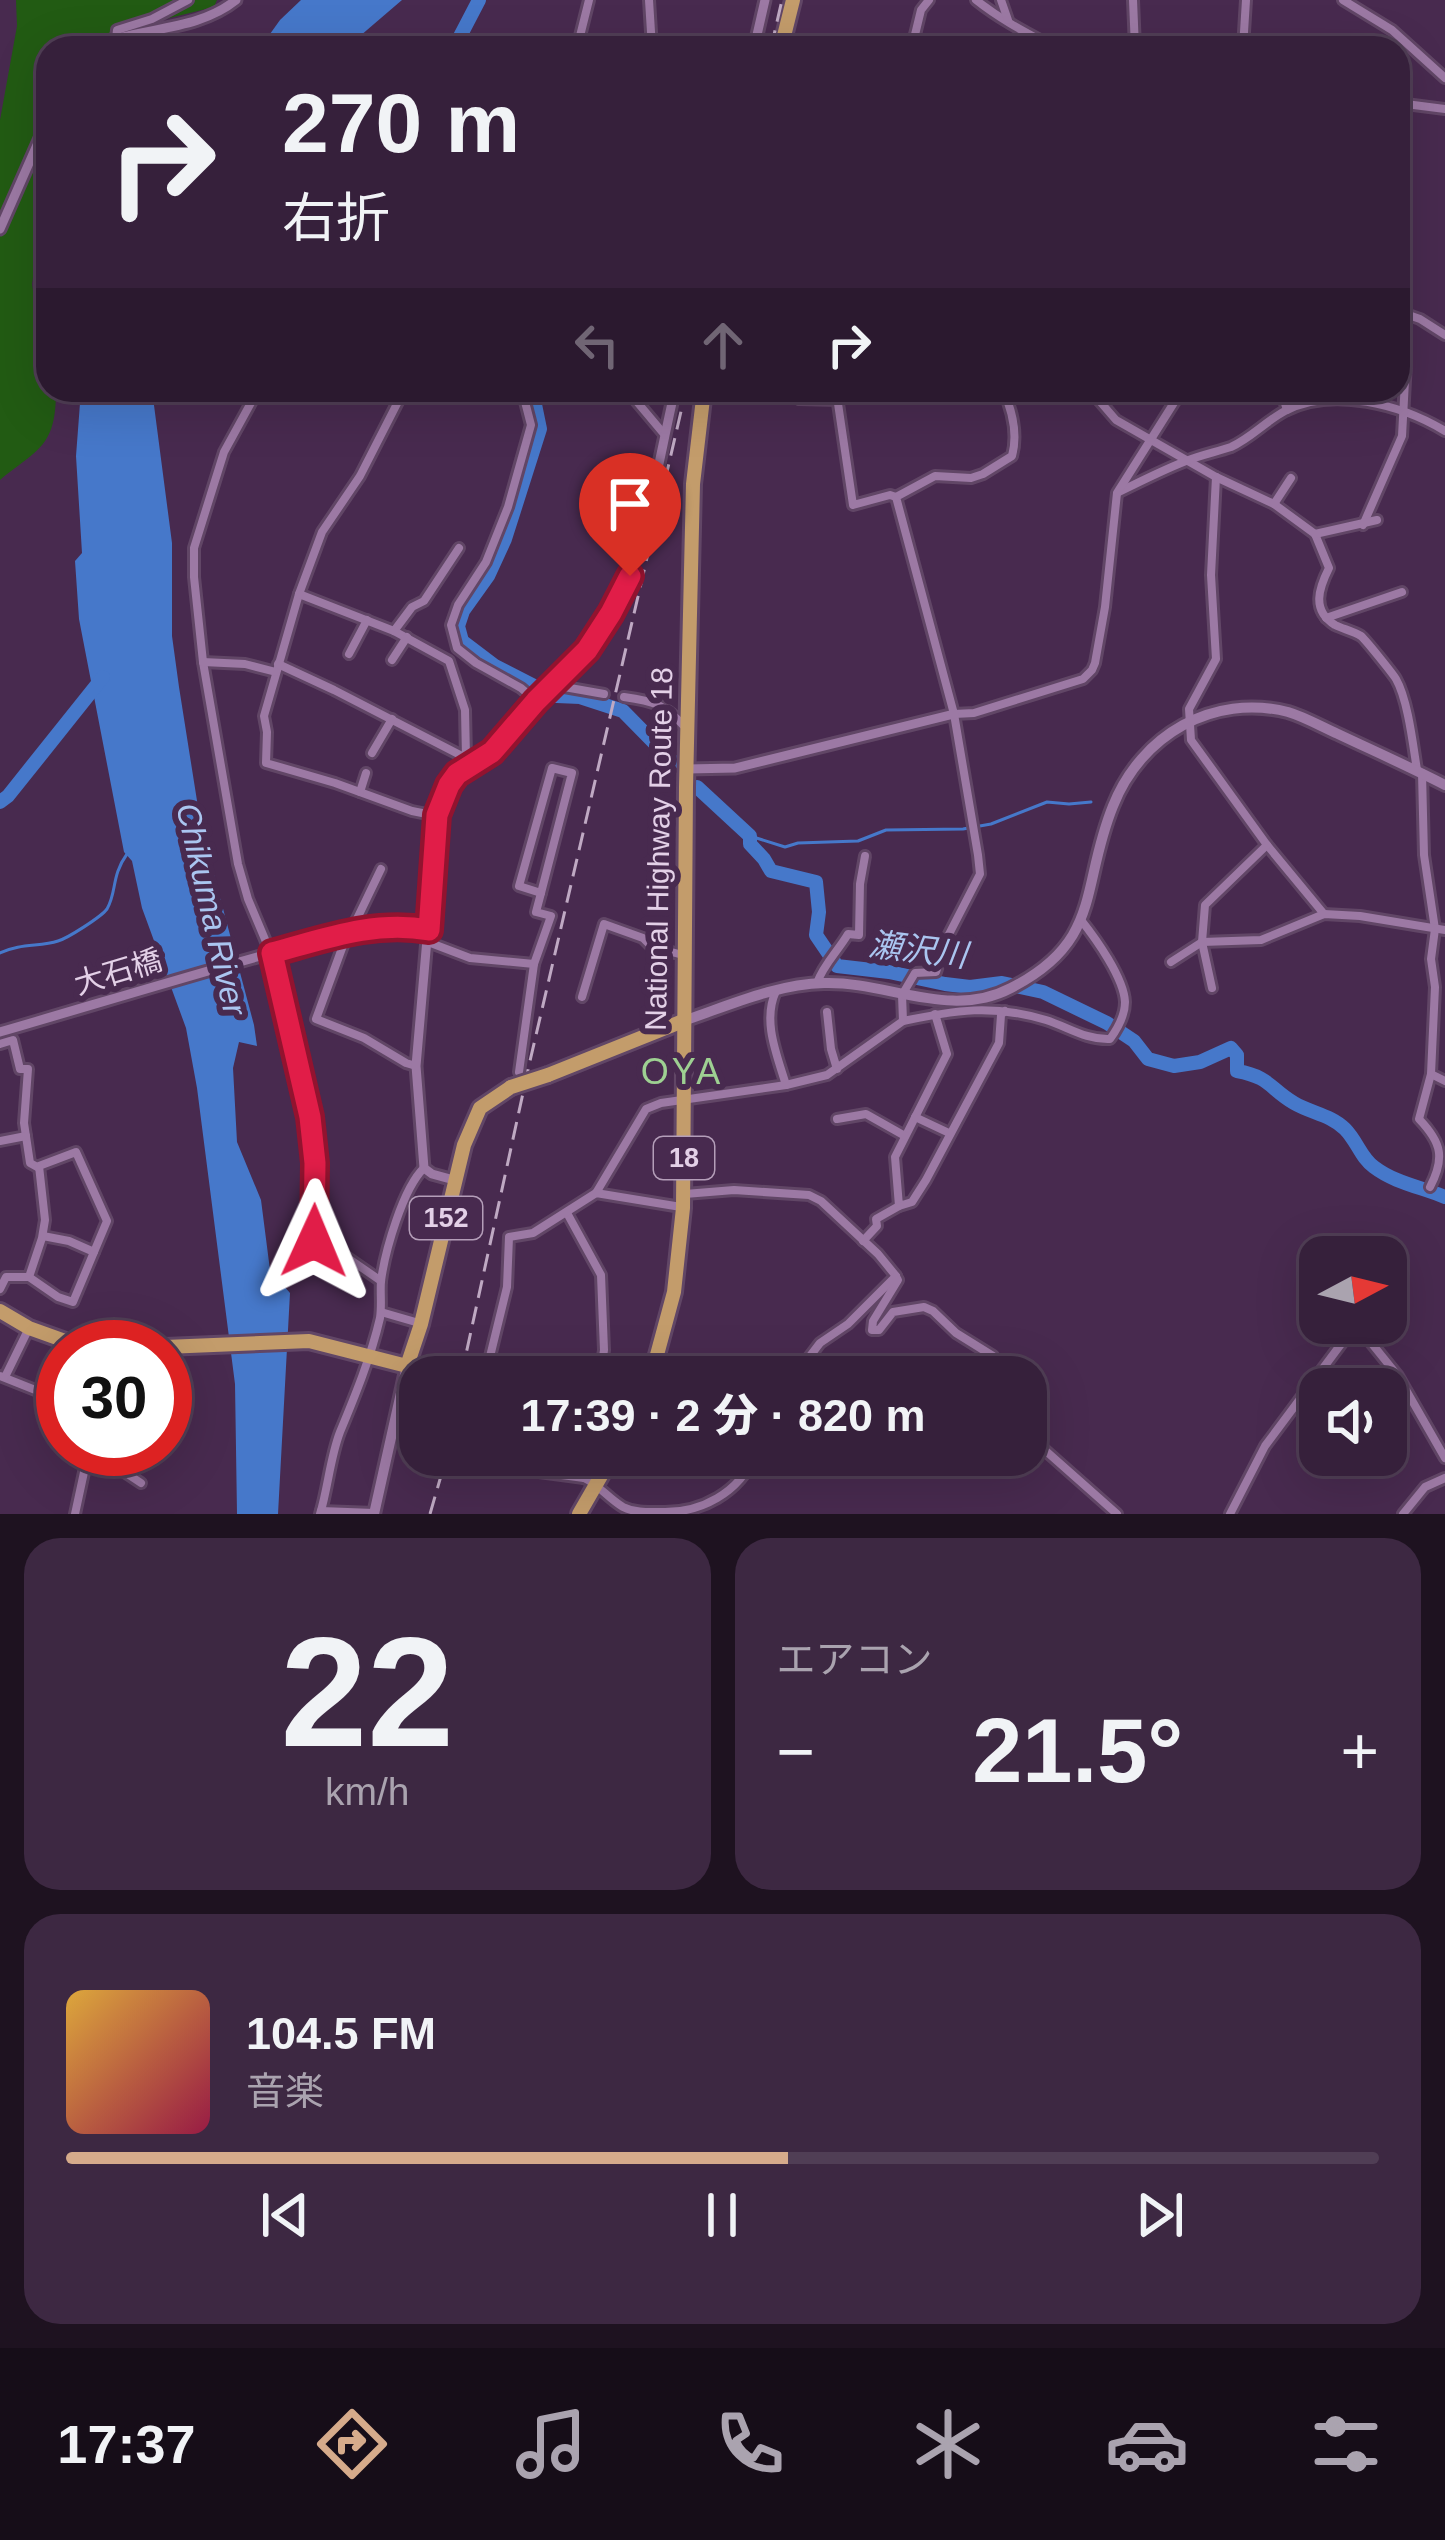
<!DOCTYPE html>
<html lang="ja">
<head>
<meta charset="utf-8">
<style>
  :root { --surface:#36203b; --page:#3d2842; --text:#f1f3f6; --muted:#aaa3af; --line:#503e55; --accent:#d6ab8b }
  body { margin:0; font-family:Arial,"Noto Sans JP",sans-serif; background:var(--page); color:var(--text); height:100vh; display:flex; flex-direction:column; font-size:45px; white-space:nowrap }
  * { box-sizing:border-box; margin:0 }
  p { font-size:39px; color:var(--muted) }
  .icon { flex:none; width:66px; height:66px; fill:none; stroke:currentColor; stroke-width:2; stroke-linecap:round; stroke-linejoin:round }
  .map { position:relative; height:1514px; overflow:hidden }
  .drawer { display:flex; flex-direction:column; gap:24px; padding:24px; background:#1e1220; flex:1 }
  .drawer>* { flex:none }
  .top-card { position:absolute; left:36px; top:36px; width:1374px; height:366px; border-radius:36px; box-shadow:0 12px 48px #0002,0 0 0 3px var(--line); background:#36203b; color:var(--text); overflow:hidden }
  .needle { width:78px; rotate:83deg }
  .fabs { position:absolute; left:1299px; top:1236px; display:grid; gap:24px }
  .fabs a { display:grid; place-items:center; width:108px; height:108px; border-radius:24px; background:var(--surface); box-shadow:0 12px 48px #0002,0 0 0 3px var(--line); font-size:60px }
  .speed { position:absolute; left:36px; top:1320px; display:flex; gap:24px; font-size:60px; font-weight:700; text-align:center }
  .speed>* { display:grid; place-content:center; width:156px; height:156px; border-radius:50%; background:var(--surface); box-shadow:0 12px 48px #0002,0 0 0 3px var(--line); line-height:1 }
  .speed .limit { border:18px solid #d22; background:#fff; color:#111 }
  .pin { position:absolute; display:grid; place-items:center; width:102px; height:102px; color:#fff; margin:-123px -51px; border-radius:50% 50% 50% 0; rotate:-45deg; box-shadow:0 0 12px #0007 }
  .pin .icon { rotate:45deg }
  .me { position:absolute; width:132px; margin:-66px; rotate:1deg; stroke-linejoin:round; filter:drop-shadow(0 0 9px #0008) }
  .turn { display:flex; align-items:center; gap:42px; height:252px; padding:0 48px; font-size:54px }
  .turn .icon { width:156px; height:156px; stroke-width:2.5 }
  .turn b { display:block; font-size:84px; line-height:102px }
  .lanes { display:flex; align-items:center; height:114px; padding:0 48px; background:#0003; justify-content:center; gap:60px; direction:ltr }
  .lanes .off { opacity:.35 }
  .big { font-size:90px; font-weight:800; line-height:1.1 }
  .drawer .widget { flex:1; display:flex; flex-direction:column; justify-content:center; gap:18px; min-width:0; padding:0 42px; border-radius:36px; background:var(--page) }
  .drawer .dial { align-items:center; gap:0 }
  .dial b { font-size:156px; line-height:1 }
  .song { display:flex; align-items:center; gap:36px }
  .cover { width:144px; height:144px; border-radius:18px; background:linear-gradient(135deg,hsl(40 70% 55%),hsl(340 70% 35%)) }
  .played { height:12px; border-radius:6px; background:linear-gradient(90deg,var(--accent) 55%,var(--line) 55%) }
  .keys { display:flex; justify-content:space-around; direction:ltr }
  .heat { display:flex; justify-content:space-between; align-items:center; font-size:66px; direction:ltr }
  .drawer .tiles { flex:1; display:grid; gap:24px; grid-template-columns:1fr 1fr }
  .widget:last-child { grid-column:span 2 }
  .trip { position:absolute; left:399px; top:1356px; width:648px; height:120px; border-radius:36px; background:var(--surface); box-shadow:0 12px 48px #0002,0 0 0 3px var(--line); font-weight:800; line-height:120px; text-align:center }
  .menu { display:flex; height:192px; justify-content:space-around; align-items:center; background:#160d18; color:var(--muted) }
  .menu .icon { width:84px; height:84px }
  .menu .current { color:var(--accent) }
  .menu b { font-size:54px; color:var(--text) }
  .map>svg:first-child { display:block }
  .green { fill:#225b13 }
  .water { fill:#4678ca }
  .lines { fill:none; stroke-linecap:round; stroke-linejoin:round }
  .stream { stroke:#4678ca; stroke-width:3 }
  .river { stroke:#4678ca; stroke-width:14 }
  .minor-casing { stroke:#614666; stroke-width:14 }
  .tertiary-casing { stroke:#614666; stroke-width:15 }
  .secondary-casing { stroke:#614666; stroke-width:16 }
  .trunk-casing { stroke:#614666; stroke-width:20 }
  .minor { stroke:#9c79a4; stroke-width:8 }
  .tertiary { stroke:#9c79a4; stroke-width:9 }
  .secondary { stroke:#9c79a4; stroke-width:10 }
  .trunk { stroke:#c39c6b; stroke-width:14 }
  .rail { stroke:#bfa9c3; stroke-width:3; stroke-dasharray:18 9; stroke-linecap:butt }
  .trunk-bridge-casing { stroke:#614666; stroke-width:20; stroke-linecap:butt }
  .trunk-bridge { stroke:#c39c6b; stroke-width:14 }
  .route-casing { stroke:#92132f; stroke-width:30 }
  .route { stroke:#e11d48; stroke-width:21 }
  .labels { text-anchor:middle; stroke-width:12; stroke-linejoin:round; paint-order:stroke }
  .shield { fill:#482a4f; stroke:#b49eb9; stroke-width:3 }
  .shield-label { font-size:27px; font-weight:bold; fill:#e3d0e7 }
  .street-label { font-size:30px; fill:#e3d0e7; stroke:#482a4f }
  .water-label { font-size:33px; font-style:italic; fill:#aac5f0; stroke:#482a4f }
  .quarter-label { font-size:36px; letter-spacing:3px; fill:#9ed092; stroke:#482a4f }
</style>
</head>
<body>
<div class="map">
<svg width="1445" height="1514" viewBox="0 0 1445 1514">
  <rect width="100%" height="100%" fill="#482a4f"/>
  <path class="green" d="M16,0H217L214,7L105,34L80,48H48V227L37,252L32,284L37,320L48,344V390H56C56,447 39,448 0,480V120L17,26Z"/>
  <g class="water">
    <polygon points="301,0 402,0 346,48 260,48 280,20"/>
    <polygon points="81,390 152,390 172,543 172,636 179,687 201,826 254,1025 257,1046 239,1042 233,1068 237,1142 261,1200 270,1270 290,1293 278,1514 237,1514 235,1384 197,1088 186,1028 142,908 132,861 124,852 79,619 75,561 82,553 76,456"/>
  </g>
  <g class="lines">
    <g class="stream">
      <polyline points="750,836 785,847 798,843 858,841 886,830 963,829 991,824 1047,802 1069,804 1091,802"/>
      <path d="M0,953C21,943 40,947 58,941C68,938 101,917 107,909C117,892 111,876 127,854"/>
    </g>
    <g class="river">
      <polyline points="454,48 479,0"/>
      <polyline points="532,390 540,429 505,539 488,576 463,611 458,626 462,641 495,666 536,687 557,696 580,697 623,711 673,762"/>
      <path d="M697,787L750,836V844L764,859L771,871L816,882L819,912L816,935L837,966L889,972L945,984L970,987L1002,983L1043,992L1107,1023L1134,1041L1148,1059L1174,1066L1200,1062L1231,1048L1237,1055V1071C1270,1077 1269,1088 1294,1103C1311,1113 1331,1115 1345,1129C1357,1141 1361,1158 1374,1167C1395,1183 1421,1187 1445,1197"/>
      <polyline points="0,802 8,796 103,677"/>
    </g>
    <defs>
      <g id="minor">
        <polyline points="649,0 652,48"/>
        <path d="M976,0C1001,20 1027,33 1055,48"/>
        <polyline points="1001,0 1008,20"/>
        <polyline points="1133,0 1135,48"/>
        <polyline points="1343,0 1392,30 1445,78"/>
        <polyline points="116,39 117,30 152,19 188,0"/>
        <polyline points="577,48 589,0"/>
        <polyline points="918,48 912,47 921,10 929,0"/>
        <polyline points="1243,48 1246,0"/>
        <polyline points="1398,103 1445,109"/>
        <polyline points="1400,312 1420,319 1445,335"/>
        <polyline points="258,390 224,452 194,548 194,577 203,662 238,864 248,899 275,963 287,1027 309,1117 315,1163 314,1241"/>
        <polyline points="404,390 360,476 322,532 299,594 264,716 267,732 266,763 335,783 412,811 437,816"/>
        <polyline points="522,390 531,425 508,507 486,562 458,605 451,625 457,648 476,663 521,688 536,701"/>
        <polyline points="627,390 664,434"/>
        <polyline points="802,390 799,399 837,400"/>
        <polyline points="836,390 853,505 890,495 896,497"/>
        <path d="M1090,390L1116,420L1216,477L1274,504L1315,534L1329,568C1319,588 1311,610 1335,625C1343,629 1353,631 1361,636C1365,639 1393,674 1396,679C1408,700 1413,745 1417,770"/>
        <polyline points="1281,390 1287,410"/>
        <polyline points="1216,477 1211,575 1216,659 1189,709 1191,740 1267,845 1324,914"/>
        <path d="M1119,492C1141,481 1163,470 1186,461C1201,455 1216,452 1231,447C1251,438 1266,421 1285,411C1333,386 1402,405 1445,431"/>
        <polyline points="1274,504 1291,478"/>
        <polyline points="1363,525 1402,436 1406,362 1398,309"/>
        <polyline points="1315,534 1377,520"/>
        <polyline points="299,594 394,631 449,661 465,710 466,758 471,765"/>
        <polyline points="1326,618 1402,592"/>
        <polyline points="394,631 412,607 424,601 459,548"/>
        <polyline points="349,654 367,620"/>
        <polyline points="392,660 407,637"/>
        <polyline points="203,662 245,664 276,672"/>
        <polyline points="278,664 334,690 466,758"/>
        <polyline points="553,685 604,694"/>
        <path d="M624,697C654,701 664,704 685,727"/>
        <polyline points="954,714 974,713 1083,679 1092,670 1095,663 1105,607 1117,493 1182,390"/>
        <polyline points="372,753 392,719"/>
        <polygon points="552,768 572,773 541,893 519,886"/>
        <polyline points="1422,773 1424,855 1435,929 1431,959 1435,987 1431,1074 1445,1081"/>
        <polyline points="360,792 366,773"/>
        <polyline points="354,931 354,925 381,869"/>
        <polyline points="348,932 316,1019 364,1038 406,1063 416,1066"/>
        <polyline points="428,942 470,958 534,964"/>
        <polyline points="1171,962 1202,942 1261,940 1324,914 1360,916 1445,930"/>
        <path d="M817,983C823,965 838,951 848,934L859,935L860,884L865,856"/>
        <polyline points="1212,988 1202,942 1205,905 1267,845"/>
        <path d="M776,991C762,1021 777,1055 786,1085"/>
        <polyline points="582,997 604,924 643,938 652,947 683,955"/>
        <polyline points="827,1012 831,1049 837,1069"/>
        <polyline points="935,1014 947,1054 895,1157 899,1206 912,1202 926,1180 999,1043 1001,1015 1005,1011"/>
        <path d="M903,1021C955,1010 993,1004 1046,1020C1068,1027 1086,1040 1110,1039C1118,1028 1125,1016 1125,1002C1124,978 1096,939 1081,920"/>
        <polyline points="0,1044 13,1040 20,1069 28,1069 24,1123 30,1163 39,1168"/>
        <polyline points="519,1072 534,964 551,916 536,912 541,893"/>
        <polyline points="915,1117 949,1133"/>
        <polyline points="837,1119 866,1114 905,1136"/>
        <polyline points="0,1141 26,1136"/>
        <path d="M1430,1187C1445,1158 1442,1143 1419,1119L1431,1074"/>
        <path d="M596,1193L646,1109L661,1103L786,1085L827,1075L903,1021L902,995L915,973L936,972L946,940L980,874L978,855L954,714L896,497L935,476L971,478L983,474L1012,456C1018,434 1012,410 1003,390"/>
        <polyline points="685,1194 734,1190 809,1195 821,1201 878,1254 896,1276"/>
        <polyline points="567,1213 601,1275 604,1350 600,1377"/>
        <polyline points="447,1219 472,1223"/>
        <polyline points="314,1227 342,1254 381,1281"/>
        <polyline points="43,1236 69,1241 94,1252"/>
        <polyline points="863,1241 877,1226 876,1219 899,1206"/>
        <polyline points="896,1277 898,1280 873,1321 872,1330 879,1330 893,1312 924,1307 933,1311 956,1333 993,1356 1004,1377"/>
        <polyline points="0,1289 6,1277 29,1277 58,1297 73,1302 107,1221 76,1152 39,1166 45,1220 42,1238 29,1277"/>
        <polyline points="381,1312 419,1323"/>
        <polyline points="0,1376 63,1401"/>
        <polyline points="5,1377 28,1330"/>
        <polyline points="485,1377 507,1287 509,1237 533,1233 596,1193 681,1207"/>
        <polyline points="794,1377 820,1343 848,1324 896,1276"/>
        <polyline points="1026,1419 1038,1444 1117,1514"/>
        <polyline points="105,1449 117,1467 141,1483"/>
        <polyline points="490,1455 516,1461 539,1472 584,1478"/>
        <path d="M586,1455L584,1478C599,1485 609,1499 623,1507C635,1513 649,1512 662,1512C701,1513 739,1493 755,1455"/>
        <polyline points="321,1511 374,1513"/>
        <polyline points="75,1514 89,1449"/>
        <path d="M320,1514C328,1488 330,1458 340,1432C355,1396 371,1357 380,1318C382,1305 380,1293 381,1281C385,1251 403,1188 424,1168"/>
        <polyline points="1230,1514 1265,1446 1356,1324 1398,1376 1445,1458"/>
        <polyline points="1403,1514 1425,1487 1445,1478"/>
      </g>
      <g id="tertiary">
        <path d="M90,48C137,26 195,33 236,0"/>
        <polyline points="754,48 765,0"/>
        <polyline points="0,229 48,120"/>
        <polyline points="687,769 735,768 954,714"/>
        <path d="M0,1032C86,1007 171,981 257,957C314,942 370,919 429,930"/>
        <path d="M454,1180L432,1174L424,1168L416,1066L438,812C450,773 463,775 491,752C507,738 519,719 534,703C550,685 571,670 587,651C642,585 655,473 675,390"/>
      </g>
      <g id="secondary">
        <path d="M683,1021C728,1006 776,984 824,983C887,981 950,1020 1011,988C1103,941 1080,887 1113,806C1141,735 1213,693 1288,712C1305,717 1322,727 1338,734C1374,751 1410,767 1445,785"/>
        <polyline points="374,1514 407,1366"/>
      </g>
      <g id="trunk">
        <polyline points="781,48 793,0"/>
        <polyline points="548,1075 683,1021"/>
        <polyline points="0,1311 29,1328 82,1347"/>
        <polyline points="165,1347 309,1341 407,1366 421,1324 464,1145 480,1108 511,1087"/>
        <polyline points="651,1377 674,1292 683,1208 686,787 693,484 704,390"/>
        <polyline points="579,1514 613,1455"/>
      </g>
    </defs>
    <use href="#minor" class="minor-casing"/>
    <use href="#tertiary" class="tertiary-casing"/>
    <use href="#secondary" class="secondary-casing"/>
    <use href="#trunk" class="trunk-casing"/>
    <use href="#minor" class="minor"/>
    <use href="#tertiary" class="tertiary"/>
    <use href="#secondary" class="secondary"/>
    <use href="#trunk" class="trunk"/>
    <g class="rail">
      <polyline points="771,48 782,0"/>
      <polyline points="461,1377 530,1061 686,390"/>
      <polyline points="430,1514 447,1455"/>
    </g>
    <defs>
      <polyline id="trunk-bridge" points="511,1087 548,1075"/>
    </defs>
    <use href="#trunk-bridge" class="trunk-bridge-casing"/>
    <use href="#trunk-bridge" class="trunk-bridge"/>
  </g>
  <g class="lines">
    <defs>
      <path id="route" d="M314,1241L315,1163L310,1117L272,953C324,939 374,920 429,930L437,815L449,785L457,774L492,752L536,701L587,650L611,613L630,576"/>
    </defs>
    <use href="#route" class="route-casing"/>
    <use href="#route" class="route"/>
  </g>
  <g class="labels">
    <g class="shield">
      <rect x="654" y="1137" width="60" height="42" rx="9"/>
      <rect x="410" y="1197" width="72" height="42" rx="9"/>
    </g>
    <g class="shield-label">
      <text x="684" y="1167">18</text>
      <text x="446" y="1227">152</text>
    </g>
    <g class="street-label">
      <text transform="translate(659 849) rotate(-89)" y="10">National Highway Route 18</text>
      <text transform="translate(118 972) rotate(-17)" y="10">大石橋</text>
    </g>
    <g class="water-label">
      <text transform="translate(212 909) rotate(77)" y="12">Chikuma River</text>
      <text transform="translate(918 949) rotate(7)" y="12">瀬沢川</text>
    </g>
    <g class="quarter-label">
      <text x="682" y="1084">OYA</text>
    </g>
  </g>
</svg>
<div class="fabs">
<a><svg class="needle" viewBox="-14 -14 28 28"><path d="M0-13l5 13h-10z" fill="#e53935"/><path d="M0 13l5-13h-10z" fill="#aaa3af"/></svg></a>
<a><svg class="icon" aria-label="sound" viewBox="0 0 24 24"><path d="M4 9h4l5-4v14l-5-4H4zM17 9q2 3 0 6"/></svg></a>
</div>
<div class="speed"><div class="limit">30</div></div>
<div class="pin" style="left:630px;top:576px;background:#d93025"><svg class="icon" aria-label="arrive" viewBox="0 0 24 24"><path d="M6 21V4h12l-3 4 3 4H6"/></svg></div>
<svg class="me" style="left:314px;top:1241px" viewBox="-20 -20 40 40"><path d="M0-17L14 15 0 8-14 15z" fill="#e11d48" stroke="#fff" stroke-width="4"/></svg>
<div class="trip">17:39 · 2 分 · 820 m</div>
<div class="top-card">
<div class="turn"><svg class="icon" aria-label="right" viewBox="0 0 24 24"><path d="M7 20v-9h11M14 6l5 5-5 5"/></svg><div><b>270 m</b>右折</div></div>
<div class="lanes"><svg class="icon off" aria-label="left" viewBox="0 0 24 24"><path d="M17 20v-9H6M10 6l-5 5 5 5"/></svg><svg class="icon off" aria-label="ahead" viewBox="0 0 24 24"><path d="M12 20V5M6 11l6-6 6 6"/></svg><svg class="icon" aria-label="right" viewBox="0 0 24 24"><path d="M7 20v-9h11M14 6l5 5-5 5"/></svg></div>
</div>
</div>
<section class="drawer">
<div class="tiles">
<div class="widget dial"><b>22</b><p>km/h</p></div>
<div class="widget"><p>エアコン</p>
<div class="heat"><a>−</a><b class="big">21.5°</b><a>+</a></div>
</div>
<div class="widget">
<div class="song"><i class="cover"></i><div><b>104.5 FM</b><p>音楽</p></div></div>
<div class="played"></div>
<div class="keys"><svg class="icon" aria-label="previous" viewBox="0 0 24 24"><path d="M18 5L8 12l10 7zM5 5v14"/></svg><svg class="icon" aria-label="pause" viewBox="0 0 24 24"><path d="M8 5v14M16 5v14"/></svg><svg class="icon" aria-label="next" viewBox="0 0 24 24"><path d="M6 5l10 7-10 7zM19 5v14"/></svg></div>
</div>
</div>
</section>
<nav class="menu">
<b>17:37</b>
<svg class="icon current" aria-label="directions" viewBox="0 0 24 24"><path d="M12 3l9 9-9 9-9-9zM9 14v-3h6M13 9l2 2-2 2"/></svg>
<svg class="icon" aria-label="music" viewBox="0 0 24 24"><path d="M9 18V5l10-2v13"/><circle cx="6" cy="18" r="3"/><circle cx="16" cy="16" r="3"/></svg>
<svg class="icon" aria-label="phone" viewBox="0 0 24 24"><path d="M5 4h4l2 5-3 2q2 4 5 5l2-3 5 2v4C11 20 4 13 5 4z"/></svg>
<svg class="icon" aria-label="climate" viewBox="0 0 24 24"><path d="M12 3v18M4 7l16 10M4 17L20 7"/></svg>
<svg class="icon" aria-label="car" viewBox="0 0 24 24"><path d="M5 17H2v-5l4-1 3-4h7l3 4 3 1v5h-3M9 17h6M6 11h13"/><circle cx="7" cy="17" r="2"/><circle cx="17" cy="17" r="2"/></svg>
<svg class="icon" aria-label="filters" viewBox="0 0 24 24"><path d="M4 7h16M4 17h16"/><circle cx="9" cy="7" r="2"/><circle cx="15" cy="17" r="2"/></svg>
</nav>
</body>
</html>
